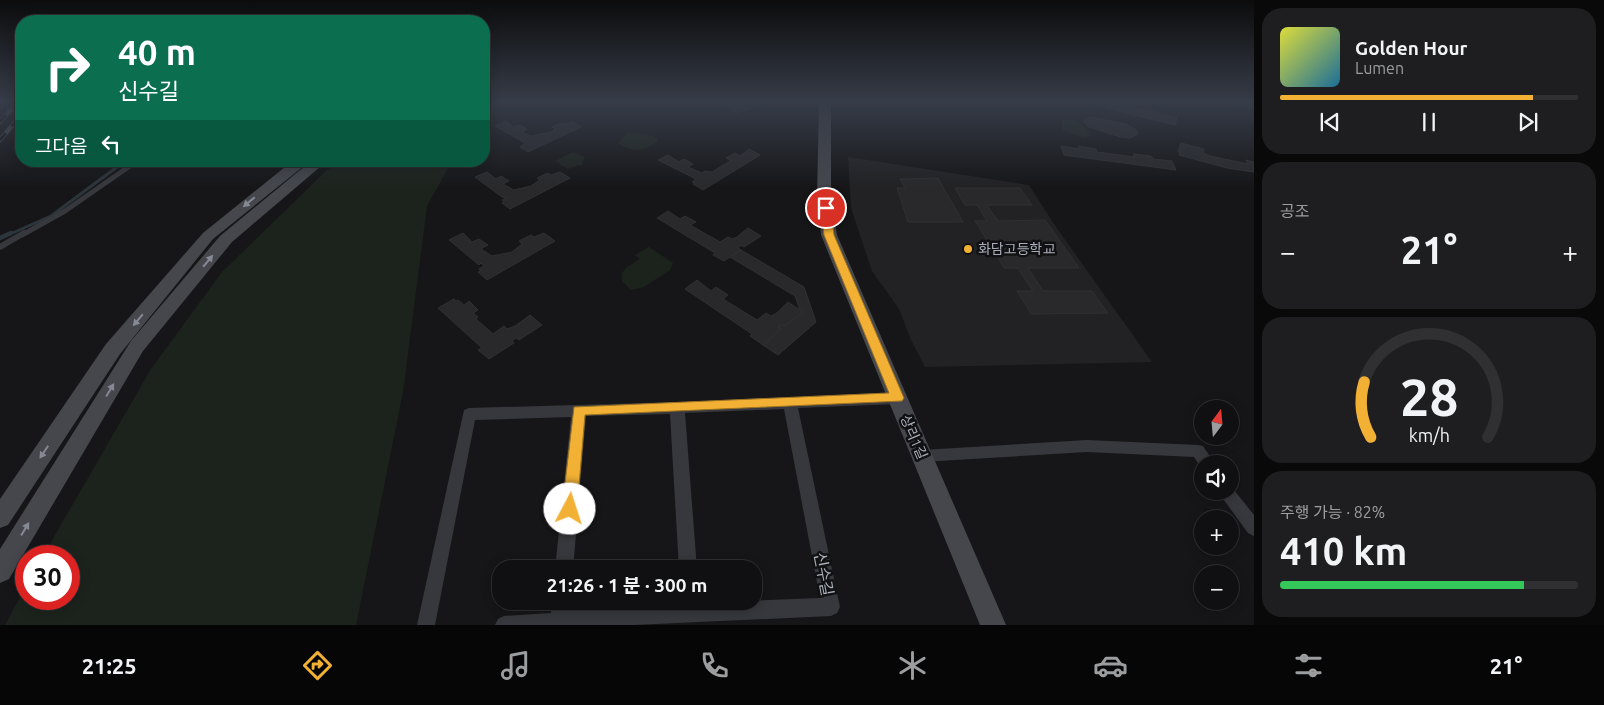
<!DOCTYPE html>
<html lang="ko">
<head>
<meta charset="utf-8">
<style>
  :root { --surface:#101012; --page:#1e1e20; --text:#f1f3f6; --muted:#9c9d9f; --line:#303032; --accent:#f2b134 }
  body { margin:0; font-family:Ubuntu,"Noto Sans KR",sans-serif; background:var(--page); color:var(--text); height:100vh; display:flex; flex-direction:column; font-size:19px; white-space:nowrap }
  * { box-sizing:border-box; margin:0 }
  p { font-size:16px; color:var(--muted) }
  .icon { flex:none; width:28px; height:28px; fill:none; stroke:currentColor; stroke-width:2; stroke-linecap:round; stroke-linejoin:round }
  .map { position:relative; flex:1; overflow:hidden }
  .drawer { display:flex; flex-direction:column; gap:8px; padding:8px; background:#09090a; width:350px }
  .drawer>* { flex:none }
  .hud { position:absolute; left:15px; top:15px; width:475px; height:152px; border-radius:20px; box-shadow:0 2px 12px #0003,0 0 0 1px var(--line); background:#0b6e4f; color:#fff; overflow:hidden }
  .needle { width:32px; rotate:16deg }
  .buttons { position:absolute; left:1194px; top:400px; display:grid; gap:10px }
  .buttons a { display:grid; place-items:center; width:45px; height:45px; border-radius:50%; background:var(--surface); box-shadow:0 2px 12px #0003,0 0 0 1px var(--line); font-size:25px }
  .speed { position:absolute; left:15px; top:545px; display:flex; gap:10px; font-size:25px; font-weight:700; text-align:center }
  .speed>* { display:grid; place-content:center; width:65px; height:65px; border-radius:50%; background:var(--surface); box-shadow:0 2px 12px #0003,0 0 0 1px var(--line); line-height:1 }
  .speed .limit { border:8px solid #d22; background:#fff; color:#111 }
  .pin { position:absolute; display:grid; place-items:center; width:42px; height:42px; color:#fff; margin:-21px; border:2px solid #fff; border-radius:50%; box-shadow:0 1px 5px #0007 }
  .me { position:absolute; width:55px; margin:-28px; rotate:5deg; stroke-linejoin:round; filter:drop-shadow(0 0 4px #0008) }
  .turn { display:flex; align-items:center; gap:18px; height:105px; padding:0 20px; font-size:22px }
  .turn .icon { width:65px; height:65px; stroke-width:2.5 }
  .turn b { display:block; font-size:35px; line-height:42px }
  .then { display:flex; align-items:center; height:48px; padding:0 20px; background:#0003; gap:10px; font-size:19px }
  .big { font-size:38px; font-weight:700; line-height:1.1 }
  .drawer .card { flex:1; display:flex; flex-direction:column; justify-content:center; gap:8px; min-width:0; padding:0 18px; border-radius:20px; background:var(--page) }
  .drawer .dial { align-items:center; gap:0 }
  .dial svg { height:130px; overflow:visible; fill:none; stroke:var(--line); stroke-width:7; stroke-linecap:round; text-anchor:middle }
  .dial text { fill:var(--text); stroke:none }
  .song { display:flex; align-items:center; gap:15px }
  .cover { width:60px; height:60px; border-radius:8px; background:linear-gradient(135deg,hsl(60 70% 55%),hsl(200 70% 35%)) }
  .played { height:5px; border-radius:2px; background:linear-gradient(90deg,var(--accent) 85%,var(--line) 85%) }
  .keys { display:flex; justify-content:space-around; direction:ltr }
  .heat { display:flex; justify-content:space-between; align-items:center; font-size:28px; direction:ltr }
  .charge { height:8px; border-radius:4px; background:linear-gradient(90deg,#34c759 82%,var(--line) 0) }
  .trip { position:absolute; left:492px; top:560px; width:270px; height:50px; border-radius:20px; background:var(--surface); box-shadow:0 2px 12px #0003,0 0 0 1px var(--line); font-weight:700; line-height:50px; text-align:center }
  .dock { display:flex; height:80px; justify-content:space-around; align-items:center; background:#060607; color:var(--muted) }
  .dock .icon { width:35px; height:35px }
  .dock .active { color:var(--accent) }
  .dock b { font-size:22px; color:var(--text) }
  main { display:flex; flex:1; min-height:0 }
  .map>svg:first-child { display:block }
  .built { fill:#222225 }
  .green { fill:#1c231d }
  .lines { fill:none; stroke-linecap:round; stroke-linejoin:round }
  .stream-far1 { stroke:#2c353c; stroke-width:3 }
  .stream { stroke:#2c353c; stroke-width:4.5 }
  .building { fill:#29292c; stroke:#303034 }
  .lane-far1 { stroke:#37383d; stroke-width:5 }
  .lane { stroke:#37383d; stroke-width:6 }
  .street { fill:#37383d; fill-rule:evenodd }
  .secondary { fill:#45474d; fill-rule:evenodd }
  .rail-casing { stroke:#4a4c52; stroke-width:4.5 }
  .rail { stroke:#111113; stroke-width:3; stroke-dasharray:9; stroke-linecap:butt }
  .oneway { fill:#858993 }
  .route { fill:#f2b134; stroke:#9d7322 }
  .poi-dot { fill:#f2b134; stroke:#111113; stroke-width:2 }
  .labels { text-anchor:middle; stroke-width:5; stroke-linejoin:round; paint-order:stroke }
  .poi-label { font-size:14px; fill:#a8adb8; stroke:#111113; text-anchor:start }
  .street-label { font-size:14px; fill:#a8adb8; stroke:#111113 }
  .near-street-label { font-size:16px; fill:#a8adb8; stroke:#111113 }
</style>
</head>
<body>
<main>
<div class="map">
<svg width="1254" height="625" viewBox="0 0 1254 625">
  <rect width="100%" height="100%" fill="#161618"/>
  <polygon class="built" points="848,157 1029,185 1056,227 1152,362 925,367 911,340 899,309 872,271 851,208"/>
  <g class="green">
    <path d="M1065,119C1077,119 1087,126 1091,136L1084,138L1062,130V121Z"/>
    <path d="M627,133L645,134L657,138V141C645,152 633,153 618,143Z"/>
    <polygon points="573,152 585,157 581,166 579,165 568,169 555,161"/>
    <polygon points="339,161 452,161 427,206 403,392 356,625 5,625 26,586 26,599 69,599 69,556 43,556 151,369 222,272 327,170"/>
    <polygon points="649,247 673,263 670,270 644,287 631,290 622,281 622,273 627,267 640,259 635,255"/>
  </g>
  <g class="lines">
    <polyline class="stream-far1" points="8,235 51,216 125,161"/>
    <polyline class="stream" points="0,238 11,233"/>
  </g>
  <g class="building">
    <polygon points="717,101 737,102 772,101 737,113"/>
    <polygon points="1078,101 1107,101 1141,110 1142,108 1159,112 1158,114 1177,118 1175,125"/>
    <polygon points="1217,101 1243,101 1254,103 1254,109"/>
    <polygon points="1090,117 1126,124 1136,130 1138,134 1130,138 1120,137 1087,126 1083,121"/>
    <polygon points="506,121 514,127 519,125 527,129 522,132 531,136 551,132 555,128 552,127 561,123 564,124 573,122 581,127 528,152 520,147 525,143 495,126"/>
    <polygon points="1181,143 1204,149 1203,153 1210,156 1248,164 1246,160 1254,162 1254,172 1227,168 1179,155 1180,152 1178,152"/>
    <polygon points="1061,146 1080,149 1078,146 1096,149 1097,152 1135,157 1133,154 1151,156 1153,159 1172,161 1176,170 1064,155"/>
    <polygon points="749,149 760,155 703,190 693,184 695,183 692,182 696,179 658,160 668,155 679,162 684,159 693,164 688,167 702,173 705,171 712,172 730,161 732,161 726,158 735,153 740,156"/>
    <polygon points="487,172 496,179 501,176 509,181 503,184 514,190 531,186 540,180 537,178 548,173 551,175 560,172 570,178 510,209 502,203 504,202 502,200 507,198 502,197 475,177"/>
    <polygon points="938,178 963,222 908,222 897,188 905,188 900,179"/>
    <polygon points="955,188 1020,188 1032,205 987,205 998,221 1045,220 1079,268 1028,268 1043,291 1092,291 1108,313 1031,314 1017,291 1033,291 1018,268 1004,268 975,221 987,221 977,205 965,205"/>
    <polygon points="668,211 680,219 685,216 696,222 690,225 720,242 728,237 732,239 737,237 748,228 761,236 744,247 741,245 738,248 741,250 724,261 713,255 715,253 657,218"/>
    <polygon points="463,233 472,242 479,239 488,245 481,249 492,256 512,252 522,244 519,241 531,235 534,237 544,233 555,241 487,280 478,272 481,271 479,269 484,266 481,263 479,265 449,240"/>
    <polygon points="741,250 804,287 816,322 778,355 763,345 781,329 778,327 782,324 785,326 803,312 800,310 795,296 730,257"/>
    <polygon points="697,280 711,291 716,287 728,295 723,299 757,320 766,313 771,316 777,313 788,302 803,312 785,326 782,324 778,327 781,329 763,345 750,336 752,334 685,289"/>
    <polygon points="454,299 456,301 458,300 464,305 469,301 478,310 473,313 478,317 476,319 493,334 504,326 507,329 515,326 530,315 542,325 519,340 516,338 512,341 514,343 489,359 478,350 482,348 438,308"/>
  </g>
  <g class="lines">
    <polyline class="lane-far1" points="22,235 65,211 137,161"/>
    <polyline class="lane" points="0,247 24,233"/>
    <g class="street">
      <polygon points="898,392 903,394 905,398 903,402 898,404 798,408 840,607 837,613 831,616 634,625 495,625 498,619 504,616 551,613 552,601 570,601 569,611 691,603 820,598 784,409 685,413 697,569 679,569 670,414 586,416 573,569 555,569 571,417 475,420 435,625 417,625 464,410 469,408 677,402"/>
      <polygon points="1087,440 1198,445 1203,446 1215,464 1202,464 1202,469 1194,457 1087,452 922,462 917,461 914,456 917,451 922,450"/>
      <polygon points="1230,485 1254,515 1254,536 1248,533 1221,496 1219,491 1230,491"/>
    </g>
    <g class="secondary">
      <polygon points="821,101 834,101 831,104 831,195 837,235 1006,625 980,625 821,235 817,195 819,103"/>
      <polygon points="311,161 327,161 232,242 143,351 9,579 0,583 0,549 131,341 220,236"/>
      <polygon points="295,162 302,166 300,169 213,239 120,354 8,525 0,528 0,499 106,344 203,233 290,163"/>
    </g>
    <defs>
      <g id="rail">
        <polyline points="0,122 19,101"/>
        <polyline points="0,140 21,115"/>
      </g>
    </defs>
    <use href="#rail" class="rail-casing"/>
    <use href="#rail" class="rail"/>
  </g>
  <defs><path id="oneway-solid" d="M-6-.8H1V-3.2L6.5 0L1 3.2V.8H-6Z" transform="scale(1.25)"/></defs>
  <g class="oneway">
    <use href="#oneway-solid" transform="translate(249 202) rotate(140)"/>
    <use href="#oneway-solid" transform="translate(208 261) rotate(-50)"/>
    <use href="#oneway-solid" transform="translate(138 320) rotate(130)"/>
    <use href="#oneway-solid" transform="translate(110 390) rotate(-59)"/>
    <use href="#oneway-solid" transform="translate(44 452) rotate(124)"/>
    <use href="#oneway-solid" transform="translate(25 529) rotate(-59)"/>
  </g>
  <linearGradient id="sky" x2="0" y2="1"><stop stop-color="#0c0c0d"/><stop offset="0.54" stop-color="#363c48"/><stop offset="1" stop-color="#363c48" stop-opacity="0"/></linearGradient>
  <rect width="1254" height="188" fill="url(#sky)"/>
  <polygon class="route" points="826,205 831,208 834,235 904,398 902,401 585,415 577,509 575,514 570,516 564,514 562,509 574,407 889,393 824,235 821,208"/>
  <circle class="poi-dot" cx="968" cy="249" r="5"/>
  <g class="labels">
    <g class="poi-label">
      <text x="978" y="254">화담고등학교</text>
    </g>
    <g class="street-label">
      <text transform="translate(914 437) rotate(67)" y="5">상리1길</text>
    </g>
    <g class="near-street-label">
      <text transform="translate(824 574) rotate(79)" y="6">신수길</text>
    </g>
  </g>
</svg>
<div class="buttons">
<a><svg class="needle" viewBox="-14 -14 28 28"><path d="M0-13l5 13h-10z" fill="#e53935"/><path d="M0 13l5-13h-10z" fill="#9c9d9f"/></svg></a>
<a><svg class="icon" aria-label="sound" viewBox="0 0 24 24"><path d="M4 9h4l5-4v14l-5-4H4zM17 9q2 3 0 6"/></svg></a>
<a>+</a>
<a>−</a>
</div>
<div class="speed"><div class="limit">30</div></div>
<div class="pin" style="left:826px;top:208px;background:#d93025"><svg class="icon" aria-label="arrive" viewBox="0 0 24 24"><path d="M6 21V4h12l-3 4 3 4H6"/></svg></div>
<svg class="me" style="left:570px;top:509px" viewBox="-20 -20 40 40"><circle r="19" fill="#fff"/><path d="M0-13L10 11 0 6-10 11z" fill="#f2b134"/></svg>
<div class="trip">21:26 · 1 분 · 300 m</div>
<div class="hud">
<div class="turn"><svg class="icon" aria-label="right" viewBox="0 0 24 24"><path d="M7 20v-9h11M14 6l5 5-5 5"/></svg><div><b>40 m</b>신수길</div></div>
<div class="then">그다음<svg class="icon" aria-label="left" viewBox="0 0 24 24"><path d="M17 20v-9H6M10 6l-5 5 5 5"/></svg></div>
</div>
</div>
<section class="drawer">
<div class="card">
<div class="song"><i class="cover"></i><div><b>Golden Hour</b><p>Lumen</p></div></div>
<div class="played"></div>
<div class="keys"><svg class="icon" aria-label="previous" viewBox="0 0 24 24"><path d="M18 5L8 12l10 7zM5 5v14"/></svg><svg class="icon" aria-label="pause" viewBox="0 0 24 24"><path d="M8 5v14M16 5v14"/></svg><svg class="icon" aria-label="next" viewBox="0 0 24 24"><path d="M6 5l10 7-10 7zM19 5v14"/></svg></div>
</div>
<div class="card"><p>공조</p>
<div class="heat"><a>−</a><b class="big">21°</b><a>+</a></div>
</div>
<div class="card dial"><svg viewBox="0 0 100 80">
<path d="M14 69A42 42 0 1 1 86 69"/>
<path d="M14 69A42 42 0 0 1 10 35" stroke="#f2b134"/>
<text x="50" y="56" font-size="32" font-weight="700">28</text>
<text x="50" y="72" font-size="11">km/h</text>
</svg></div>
<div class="card"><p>주행 가능 · 82%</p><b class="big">410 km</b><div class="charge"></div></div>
</section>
</main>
<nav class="dock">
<b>21:25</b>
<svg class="icon active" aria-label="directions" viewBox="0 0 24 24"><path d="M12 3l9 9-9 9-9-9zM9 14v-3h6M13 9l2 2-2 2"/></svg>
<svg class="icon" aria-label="music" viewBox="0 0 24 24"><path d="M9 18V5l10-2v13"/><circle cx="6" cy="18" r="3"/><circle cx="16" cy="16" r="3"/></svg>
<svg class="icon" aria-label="phone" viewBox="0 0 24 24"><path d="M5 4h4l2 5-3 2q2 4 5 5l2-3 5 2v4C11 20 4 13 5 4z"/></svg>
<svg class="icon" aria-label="climate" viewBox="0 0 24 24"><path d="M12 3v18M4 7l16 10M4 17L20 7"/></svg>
<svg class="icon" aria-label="car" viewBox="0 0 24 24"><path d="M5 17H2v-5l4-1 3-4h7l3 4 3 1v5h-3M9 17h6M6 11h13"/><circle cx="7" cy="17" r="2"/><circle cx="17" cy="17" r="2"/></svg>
<svg class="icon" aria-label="filters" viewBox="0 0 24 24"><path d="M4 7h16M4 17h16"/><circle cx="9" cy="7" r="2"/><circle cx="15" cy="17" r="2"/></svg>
<b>21°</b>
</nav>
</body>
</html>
